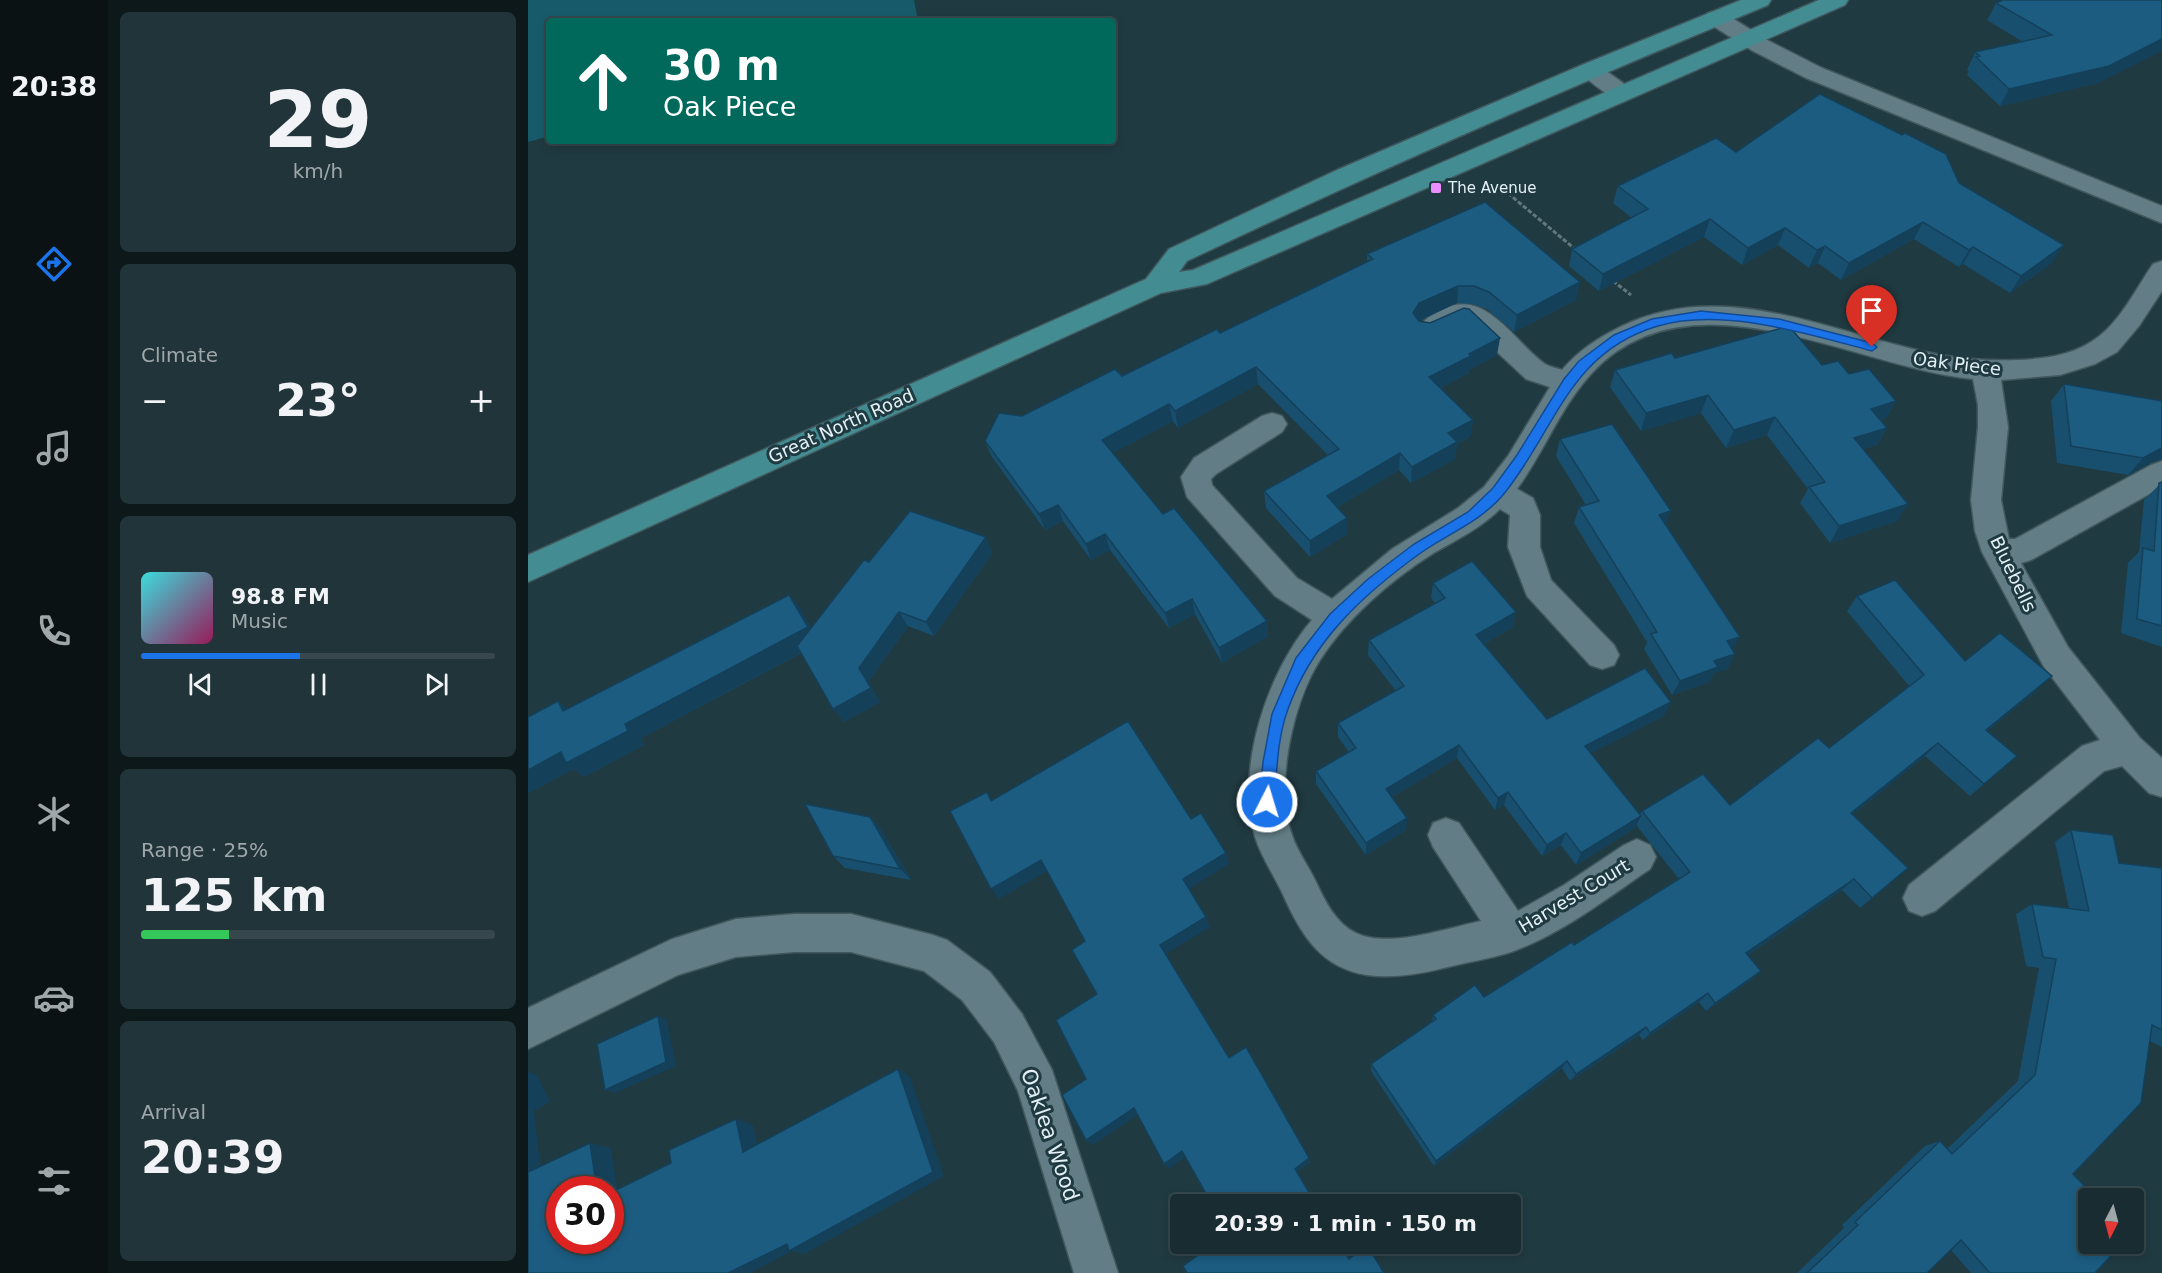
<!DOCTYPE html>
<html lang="en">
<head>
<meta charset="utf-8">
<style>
  :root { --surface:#182c31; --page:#213439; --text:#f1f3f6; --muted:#9fa7ab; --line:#36484d; --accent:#1a73e8 }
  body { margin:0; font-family:"DejaVu Sans",sans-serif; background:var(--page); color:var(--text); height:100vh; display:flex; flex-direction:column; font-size:22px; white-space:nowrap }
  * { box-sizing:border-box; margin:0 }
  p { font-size:20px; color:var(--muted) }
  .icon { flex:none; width:33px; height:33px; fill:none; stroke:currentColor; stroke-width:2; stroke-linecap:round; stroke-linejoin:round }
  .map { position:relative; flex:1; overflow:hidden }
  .sheet { display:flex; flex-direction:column; gap:12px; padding:12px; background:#0d181b; width:420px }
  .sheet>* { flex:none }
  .banner { position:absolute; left:18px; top:18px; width:570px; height:126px; border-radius:6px; box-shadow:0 3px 9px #0003,0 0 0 2px var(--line); background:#00695c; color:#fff; overflow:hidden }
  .needle { width:39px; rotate:186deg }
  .tools { position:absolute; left:1550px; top:1188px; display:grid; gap:12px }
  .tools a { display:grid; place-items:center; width:66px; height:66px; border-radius:6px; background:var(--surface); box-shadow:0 3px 9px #0003,0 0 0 2px var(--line); font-size:30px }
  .speed { position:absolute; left:18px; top:1176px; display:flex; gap:12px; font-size:30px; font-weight:700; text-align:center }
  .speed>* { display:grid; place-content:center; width:78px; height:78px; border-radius:50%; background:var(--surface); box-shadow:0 3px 9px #0003,0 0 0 2px var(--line); line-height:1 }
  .speed .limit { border:9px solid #d22; background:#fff; color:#111 }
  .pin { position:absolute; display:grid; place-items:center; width:51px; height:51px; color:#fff; margin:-62px -26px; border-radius:50% 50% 50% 0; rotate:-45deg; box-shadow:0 0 6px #0007 }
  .pin .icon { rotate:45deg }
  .me { position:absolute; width:66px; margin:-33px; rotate:5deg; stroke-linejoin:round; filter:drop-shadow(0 0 4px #0008) }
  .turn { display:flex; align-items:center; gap:21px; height:126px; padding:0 18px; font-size:27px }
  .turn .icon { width:78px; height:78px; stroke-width:2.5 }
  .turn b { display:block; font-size:42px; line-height:51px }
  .big { font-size:45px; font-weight:700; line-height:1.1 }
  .sheet .tile { flex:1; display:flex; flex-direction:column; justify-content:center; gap:9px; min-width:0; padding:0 21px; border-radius:9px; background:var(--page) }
  .sheet .dial { align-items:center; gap:0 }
  .dial b { font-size:78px; line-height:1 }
  .song { display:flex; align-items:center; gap:18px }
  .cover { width:72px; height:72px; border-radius:9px; background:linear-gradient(135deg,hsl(180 70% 55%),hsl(330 70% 35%)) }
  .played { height:6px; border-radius:3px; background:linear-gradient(90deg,var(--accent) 45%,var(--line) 45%) }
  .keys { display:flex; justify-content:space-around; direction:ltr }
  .heat { display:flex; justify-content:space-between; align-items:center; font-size:33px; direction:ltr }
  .charge { height:9px; border-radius:4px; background:linear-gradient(90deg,#34c759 25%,var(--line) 0) }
  .trip { position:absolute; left:642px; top:1194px; width:351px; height:60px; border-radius:6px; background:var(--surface); box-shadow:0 3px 9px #0003,0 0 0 2px var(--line); font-weight:700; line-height:60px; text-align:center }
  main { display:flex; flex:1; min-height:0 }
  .dock { display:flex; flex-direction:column; width:108px; justify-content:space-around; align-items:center; background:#0a1214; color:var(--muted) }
  .dock .icon { width:42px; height:42px }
  .dock .active { color:var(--accent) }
  .dock b { font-size:27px; color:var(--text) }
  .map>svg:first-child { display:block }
  .green { fill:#175b6b }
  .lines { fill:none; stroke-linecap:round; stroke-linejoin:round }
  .minor-casing { stroke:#40575d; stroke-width:3 }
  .major-casing { stroke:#40575d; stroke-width:3 }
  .path { stroke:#61777d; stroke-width:3; stroke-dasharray:4.5 2; stroke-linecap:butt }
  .minor { fill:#627d85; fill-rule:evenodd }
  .major { fill:#438d92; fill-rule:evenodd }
  .wall { fill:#184f6e }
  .shaded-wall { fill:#14405a }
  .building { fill:#1c5c80; stroke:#14405a; stroke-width:1.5 }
  .route { fill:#1a73e8; stroke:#114b97; stroke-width:1.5 }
  .poi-dot { fill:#eb8dfb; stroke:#203a41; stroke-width:2 }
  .labels { text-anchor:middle; stroke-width:6; stroke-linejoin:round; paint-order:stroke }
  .far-poi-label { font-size:15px; fill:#e3f1f6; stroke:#203a41; text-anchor:start }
  .street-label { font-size:18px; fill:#e3f1f6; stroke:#203a41 }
  .near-street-label { font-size:21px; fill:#e3f1f6; stroke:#203a41 }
</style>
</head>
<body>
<main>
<nav class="dock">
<b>20:38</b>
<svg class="icon active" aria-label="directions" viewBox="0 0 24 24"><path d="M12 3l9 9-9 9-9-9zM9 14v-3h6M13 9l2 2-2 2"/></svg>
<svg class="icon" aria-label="music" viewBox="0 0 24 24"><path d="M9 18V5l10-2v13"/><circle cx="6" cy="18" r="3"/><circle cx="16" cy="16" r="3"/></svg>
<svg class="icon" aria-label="phone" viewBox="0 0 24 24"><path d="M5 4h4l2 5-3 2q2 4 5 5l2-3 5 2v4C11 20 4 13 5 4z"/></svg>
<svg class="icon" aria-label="climate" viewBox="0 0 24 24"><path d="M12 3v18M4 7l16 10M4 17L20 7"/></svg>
<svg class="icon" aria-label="car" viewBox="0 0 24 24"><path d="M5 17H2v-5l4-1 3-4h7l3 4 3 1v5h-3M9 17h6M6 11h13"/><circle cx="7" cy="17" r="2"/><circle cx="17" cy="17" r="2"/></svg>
<svg class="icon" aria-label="filters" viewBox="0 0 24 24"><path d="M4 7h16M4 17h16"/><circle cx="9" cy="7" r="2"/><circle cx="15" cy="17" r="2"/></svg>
</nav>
<section class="sheet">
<div class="tile dial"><b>29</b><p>km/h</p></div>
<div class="tile"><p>Climate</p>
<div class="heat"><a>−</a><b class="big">23°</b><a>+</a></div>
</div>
<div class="tile">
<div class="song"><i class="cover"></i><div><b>98.8 FM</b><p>Music</p></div></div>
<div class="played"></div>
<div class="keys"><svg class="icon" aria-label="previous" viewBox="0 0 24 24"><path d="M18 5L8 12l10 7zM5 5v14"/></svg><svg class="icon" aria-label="pause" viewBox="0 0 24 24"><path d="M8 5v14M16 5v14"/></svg><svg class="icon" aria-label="next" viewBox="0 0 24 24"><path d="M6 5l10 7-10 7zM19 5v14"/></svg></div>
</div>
<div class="tile"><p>Range · 25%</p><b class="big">125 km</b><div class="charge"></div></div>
<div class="tile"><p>Arrival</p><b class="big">20:39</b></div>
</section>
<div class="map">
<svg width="1634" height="1273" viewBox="0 0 1634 1273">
  <rect width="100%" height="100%" fill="#203a41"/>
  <polygon class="green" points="0,0 386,0 390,21 21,21 21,136 0,142"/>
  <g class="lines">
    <defs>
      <g id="minor">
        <polygon points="1188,11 1196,13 1241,41 1294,68 1634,206 1634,223 1278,78 1225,51 1180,23 1177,18 1180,13"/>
        <path d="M1062,63L1070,65L1102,88L1106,93L1102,98C1084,103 1068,85 1054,75L1051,70L1054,65Z"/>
        <path d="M1634,261V291L1611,326L1589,352L1567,364L1532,375L1473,380L1480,427L1473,500L1481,539H1487L1623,465L1634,461V487L1503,560L1493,563L1540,647L1612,738L1634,758V797L1621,793L1594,766L1576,771L1407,911L1394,916L1381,911L1375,898L1381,885L1554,746L1572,740L1516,667L1454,552L1447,531L1443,500L1450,427V405L1445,379C1328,368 1162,266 1063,374C1032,408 1016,452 989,489L1005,498L1012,515V547L1023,580L1086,645L1091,655L1086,665L1074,669L1062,665L999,596L980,547L982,515L972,509C953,528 928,540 904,554C862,581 819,618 792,660C765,703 746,786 764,835C769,851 780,865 787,880C796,899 807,923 828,933C861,949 919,928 953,921L905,847L900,835L905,823L918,818L931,823L990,911L1036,885L1096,845L1109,839L1122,845L1128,857L1122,869C1078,899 1036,932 986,951C966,958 945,961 924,966C896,973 868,979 839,975C794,968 774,936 757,899C748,878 734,859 727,837C707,770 739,672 784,620L747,596L659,497L653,477L666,458L734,416L744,413L754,416L759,424L754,432L688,474L683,479L684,485L769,578L804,599L864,549L930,508L956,487L980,456L1022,387L998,379L940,325C925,321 917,337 897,332L893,325C899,316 907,314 916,309C958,288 987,343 1017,364C1022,367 1029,368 1034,370C1051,350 1070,338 1092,327C1192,277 1298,331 1398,352C1428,359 1458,361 1489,360C1514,359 1541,356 1563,342C1591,325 1607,290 1625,264Z"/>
        <polygon points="266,914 323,914 405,935 419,940 462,972 494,1014 524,1070 590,1273 546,1273 490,1091 466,1042 434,1000 396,971 323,952 266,952 208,957 150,975 0,1049 0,1008 144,939 208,919"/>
      </g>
      <path id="major" d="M1213,0H1243L1240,5C1044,86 850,170 659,261L651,272L665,270L1291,0H1320L1317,5L679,284L633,293L0,582V555L618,279L641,249L809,170L1054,65Z"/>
    </defs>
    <use href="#minor" class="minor-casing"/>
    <use href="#major" class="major-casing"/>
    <g class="path">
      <polyline points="970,185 1047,249"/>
      <polyline points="1085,281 1103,295"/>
    </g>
    <use href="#minor" class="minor"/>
    <use href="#major" class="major"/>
  </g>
  <g class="wall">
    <polygon points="1634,0 1570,83 1472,106 1439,75 1441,71 1439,70 1447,52 1495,42 1459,20 1468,3"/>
    <polygon points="1208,152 1431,183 1525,262 1482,293 1435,264 1431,267 1386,239 1313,280 1290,263 1281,268 1250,245 1214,265 1176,237 1071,291 1041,266 1044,249 1104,218 1085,203 1090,186"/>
    <polygon points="839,254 1048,300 986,332 959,309 944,304 929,303 891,321 969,355 941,370 941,373 912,388 945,420 942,437 929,444 927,459 883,483 871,470 809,507 819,534 782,557 738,508 736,491 800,455 730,384 650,428 645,421 585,453 635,514 739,621 740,636 694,663 667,614 641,628 582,550 563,560 535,521 517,530 464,457 457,441 494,416 594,376 692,333 839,262"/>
    <polygon points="1147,358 1294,365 1321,374 1368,401 1358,418 1353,420 1359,428 1349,445 1335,449 1369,521 1302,543 1272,503 1280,489 1239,435 1198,448 1173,413 1113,431 1082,387 1087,370"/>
    <polygon points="1536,384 1634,401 1634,459 1622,463 1600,475 1529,463 1523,401"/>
    <polygon points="1032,439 1138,525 1207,654 1199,669 1186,673 1181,682 1144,695 1116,649 1119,642 1046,523 1051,507 1058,505 1028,456"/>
    <polygon points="1634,482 1634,647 1593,633 1600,563 1611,552 1616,500"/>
    <polygon points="465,552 406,636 380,626 340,682 352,702 316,722 273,653 113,738 116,745 56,777 46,769 0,793 0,717 30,701 39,709 261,595 273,610 283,628 341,562"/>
    <polygon points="905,583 985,627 956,644 1019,719 1136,716 1063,753 1112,814 1114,811 1202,805 1301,748 1381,686 1319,611 1329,596 1437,661 1509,690 1459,731 1489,756 1442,796 1397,756 1325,814 1380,868 1332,908 1314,890 1220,955 1223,980 1178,1011 1171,1002 1115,1040 1111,1035 1042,1081 1034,1068 906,1166 843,1071 843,1064 904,1022 905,1015 956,997 1046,945 1151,879 1108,825 1107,828 1048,865 1033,845 1014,856 976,805 967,810 929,758 864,797 878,830 838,855 788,784 788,771 821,752 810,737 810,723 868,691 840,655 841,640 907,603 903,598"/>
    <polygon points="342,817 353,829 383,880 317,868 305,856"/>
    <polygon points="1543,830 1591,863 1634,868 1634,1047 1622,1041 1545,1174 1567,1273 1443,1273 1423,1250 1399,1273 1269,1273 1316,1228 1314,1225 1397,1146 1412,1141 1419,1149 1490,1081 1511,968 1498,966 1488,914 1504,904 1541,908 1527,842"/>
  </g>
  <g class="shaded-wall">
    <polygon points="1634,39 1634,51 1570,83 1472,106 1481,89"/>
    <polygon points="1182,219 1176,237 1071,291 1075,274"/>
    <polygon points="1395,222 1386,239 1313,280 1321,263"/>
    <polygon points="1257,228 1250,245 1214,265 1220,248"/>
    <polygon points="1536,245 1525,262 1482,293 1493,276"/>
    <polygon points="1297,246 1290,263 1281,268 1289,250"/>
    <polygon points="1445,247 1435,264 1431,267 1441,250"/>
    <polygon points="1052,282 1048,300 986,332 989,315"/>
    <polygon points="930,286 929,303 890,321 885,313 891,303"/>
    <polygon points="972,338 969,355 941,370 941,373 900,394 901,377 941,354"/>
    <polygon points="728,367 730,384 650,428 647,411"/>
    <polygon points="1180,395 1173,413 1113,431 1118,413"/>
    <polygon points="1368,401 1358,418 1334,426 1343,409"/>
    <polygon points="641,404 645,421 578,457 574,440"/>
    <polygon points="1247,417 1239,435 1198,448 1206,430"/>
    <polygon points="945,420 942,437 929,444 927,459 883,483 884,467 920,433"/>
    <polygon points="1359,428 1349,445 1317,455 1326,438"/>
    <polygon points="1634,448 1633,459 1622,463 1600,475 1615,458"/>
    <polygon points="872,453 871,470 799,513 799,496"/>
    <polygon points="1380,504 1369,521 1302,543 1311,526"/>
    <polygon points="530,505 535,521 517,530 511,514"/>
    <polygon points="1143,511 1137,527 1131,515"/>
    <polygon points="819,518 819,534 782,557 782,541"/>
    <polygon points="577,534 582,550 563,560 558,544"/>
    <polygon points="458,537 465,552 406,636 398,622"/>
    <polygon points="261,595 273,610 291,643 113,738 116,745 56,777 46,769 0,793 0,770 33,752 97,724"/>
    <polygon points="664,599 667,614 641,628 637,613"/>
    <polygon points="371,612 380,626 340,682 352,702 316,722 305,709 331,668"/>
    <polygon points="988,612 985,627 945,650 948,635"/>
    <polygon points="739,621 740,636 694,663 691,648"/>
    <polygon points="1212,637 1203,652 1199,641"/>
    <polygon points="1207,654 1199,669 1186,673 1181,682 1144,695 1152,681 1186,661"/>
    <polygon points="1524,676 1509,690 1444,743 1458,730"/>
    <polygon points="30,701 48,716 35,711"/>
    <polygon points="1143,702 1136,716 1052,759 1057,746"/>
    <polygon points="1410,743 1397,756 1312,825 1323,813"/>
    <polygon points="931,745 929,758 857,801 858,789"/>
    <polygon points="980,792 976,805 967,810 970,798"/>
    <polygon points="1113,816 1107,828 1048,865 1053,853"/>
    <polygon points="342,817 353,829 383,880 372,869"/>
    <polygon points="879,818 878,830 838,855 838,843"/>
    <polygon points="1038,833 1033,845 1014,856 1019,845"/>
    <polygon points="698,853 701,864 659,890 655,879"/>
    <polygon points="513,860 519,871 471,899 463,889"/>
    <polygon points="1326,879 1314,890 1209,962 1218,953"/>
    <polygon points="678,917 682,927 636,955 632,945"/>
    <polygon points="1233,971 1223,980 1178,1011 1187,1003"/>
    <polygon points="1180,993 1171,1002 1115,1040 1122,1033"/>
    <polygon points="130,1016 139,1020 148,1066 87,1093 77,1090"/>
    <polygon points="1118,1027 1111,1035 1042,1081 1048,1074"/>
    <polygon points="1039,1061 1034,1068 906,1166 908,1161"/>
    <polygon points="370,1069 382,1077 416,1176 276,1254 264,1251 222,1273 200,1273"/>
    <polygon points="0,1072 9,1075 22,1102 6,1111 14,1181 0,1178"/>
    <polygon points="606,1108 611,1114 565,1145 558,1140"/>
    <polygon points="208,1119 225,1125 232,1157 215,1152"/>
    <polygon points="62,1143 83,1148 91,1202 82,1201 82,1190 69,1190"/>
    <polygon points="654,1151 659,1156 640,1169 636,1164"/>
    <polygon points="781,1158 782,1163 768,1173 767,1169"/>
  </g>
  <g class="building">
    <polygon points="1475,0 1634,0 1634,39 1581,66 1481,89 1448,57 1452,56 1447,52 1524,35 1468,3"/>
    <polygon points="1292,94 1374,135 1377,133 1418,154 1431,183 1536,245 1493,276 1445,247 1441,250 1395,222 1321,263 1297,246 1289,250 1257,228 1220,248 1182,219 1075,274 1044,249 1120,209 1090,186 1188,138 1208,152"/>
    <polygon points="957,202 1052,282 989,315 961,292 946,286 930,286 891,303 885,313 891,321 902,323 936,308 941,309 972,338 941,354 943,356 901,377 945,420 920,433 929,442 884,467 872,453 799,496 819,518 782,541 736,491 811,449 728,367 647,411 641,404 574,440 635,514 646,508 739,621 691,648 664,599 637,613 577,534 558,544 530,505 511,514 457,441 471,413 494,416 587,369 594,376 689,329 692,333 845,259 839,254"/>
    <polygon points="1261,326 1294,365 1310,361 1321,374 1341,369 1368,401 1343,409 1359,428 1326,438 1380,504 1311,526 1281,487 1297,482 1247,417 1206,430 1180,395 1118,413 1087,370 1144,353 1147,358"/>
    <polygon points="1536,384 1634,401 1634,448 1615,458 1543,446"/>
    <polygon points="1084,424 1143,511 1131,515 1212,637 1199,641 1207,654 1186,661 1190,667 1152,681 1123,634 1129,632 1051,507 1071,501 1032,439"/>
    <polygon points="1634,482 1634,626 1609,619 1615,548 1626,551 1631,483"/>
    <polygon points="382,511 458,537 398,622 371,612 331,668 343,688 305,709 269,646 336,560 341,562"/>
    <polygon points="944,561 988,612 948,635 1019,719 1117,668 1143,702 1057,746 1113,816 1053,853 1038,833 1019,845 980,792 970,798 931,745 858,789 879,818 838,843 788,771 828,748 810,723 876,686 841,640 917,598 905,583"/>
    <polygon points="1367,580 1437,661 1472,633 1524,676 1458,730 1489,756 1456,784 1410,743 1323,813 1380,868 1344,898 1326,879 1218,953 1233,971 1187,1003 1180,993 1122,1033 1118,1027 1048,1074 1039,1061 908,1161 843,1064 908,1019 905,1015 947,985 956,997 1044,942 1046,945 1162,872 1114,811 1175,774 1202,805 1290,738 1301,748 1396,675 1329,596"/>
    <polygon points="261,595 280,627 97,724 100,731 38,763 33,752 0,770 0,717 30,701 35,711"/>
    <polygon points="600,721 663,819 673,813 698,853 655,879 678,917 632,945 701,1058 718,1047 781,1158 767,1169 788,1204 684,1204 654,1151 636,1164 606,1108 558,1140 534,1095 558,1079 528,1020 569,994 544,950 557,941 513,860 463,889 422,811 459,792 463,801"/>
    <polygon points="277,804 342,817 372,869 305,856"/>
    <polygon points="1543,830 1585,835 1591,863 1634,868 1634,1030 1624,1025 1613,1103 1545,1174 1568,1198 1560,1198 1560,1244 1594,1244 1567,1273 1462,1273 1433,1240 1399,1273 1279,1273 1330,1225 1327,1222 1412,1141 1424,1154 1507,1075 1528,959 1515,957 1504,904 1561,911"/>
    <polygon points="130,1016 138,1062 77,1090 69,1044"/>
    <polygon points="370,1069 405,1172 261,1251 259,1244 200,1273 0,1273 0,1172 62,1143 69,1190 32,1190 32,1240 82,1240 82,1193 143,1163 141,1150 208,1119 215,1152"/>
    <polygon points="686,1244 812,1244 821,1259 839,1245 856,1273 659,1273 655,1266"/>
  </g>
  <path class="route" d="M1173,311L1251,319L1344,343L1349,347L1344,351C1280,334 1195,307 1130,326C1040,352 1027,432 975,495C952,522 921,533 894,552C834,595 783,642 759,712C749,740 749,773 746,802L744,807L739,809L733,807L731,802L735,762L744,714L768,658L802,614L840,579L886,544L940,512L965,488L989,455L1036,379L1051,361L1086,335L1124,319Z"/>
  <rect class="poi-dot" x="902" y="182" width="12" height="12" rx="3"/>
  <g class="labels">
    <g class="far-poi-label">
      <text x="920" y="193">The Avenue</text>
    </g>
    <g class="street-label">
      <text transform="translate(1429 364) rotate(7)" y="6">Oak Piece</text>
      <text transform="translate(313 426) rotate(-24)" y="6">Great North Road</text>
      <text transform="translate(1485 574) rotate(64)" y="6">Bluebells</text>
      <text transform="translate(1046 896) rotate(-31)" y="6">Harvest Court</text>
    </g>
    <g class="near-street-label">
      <text transform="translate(522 1135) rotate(71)" y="7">Oaklea Wood</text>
    </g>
  </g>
</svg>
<div class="tools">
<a><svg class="needle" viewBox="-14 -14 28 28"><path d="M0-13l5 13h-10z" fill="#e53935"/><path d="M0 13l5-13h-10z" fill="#9fa7ab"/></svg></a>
</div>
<div class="speed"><div class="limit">30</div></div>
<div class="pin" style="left:1344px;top:347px;background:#d93025"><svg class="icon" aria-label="arrive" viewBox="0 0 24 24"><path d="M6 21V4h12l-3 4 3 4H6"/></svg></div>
<svg class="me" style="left:739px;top:802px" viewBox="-20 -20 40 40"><circle r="17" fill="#1a73e8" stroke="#fff" stroke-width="3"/><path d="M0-11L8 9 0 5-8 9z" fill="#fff"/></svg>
<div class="trip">20:39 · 1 min · 150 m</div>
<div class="banner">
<div class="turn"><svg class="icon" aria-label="ahead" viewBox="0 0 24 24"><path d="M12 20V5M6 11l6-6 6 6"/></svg><div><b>30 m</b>Oak Piece</div></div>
</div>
</div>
</main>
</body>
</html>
